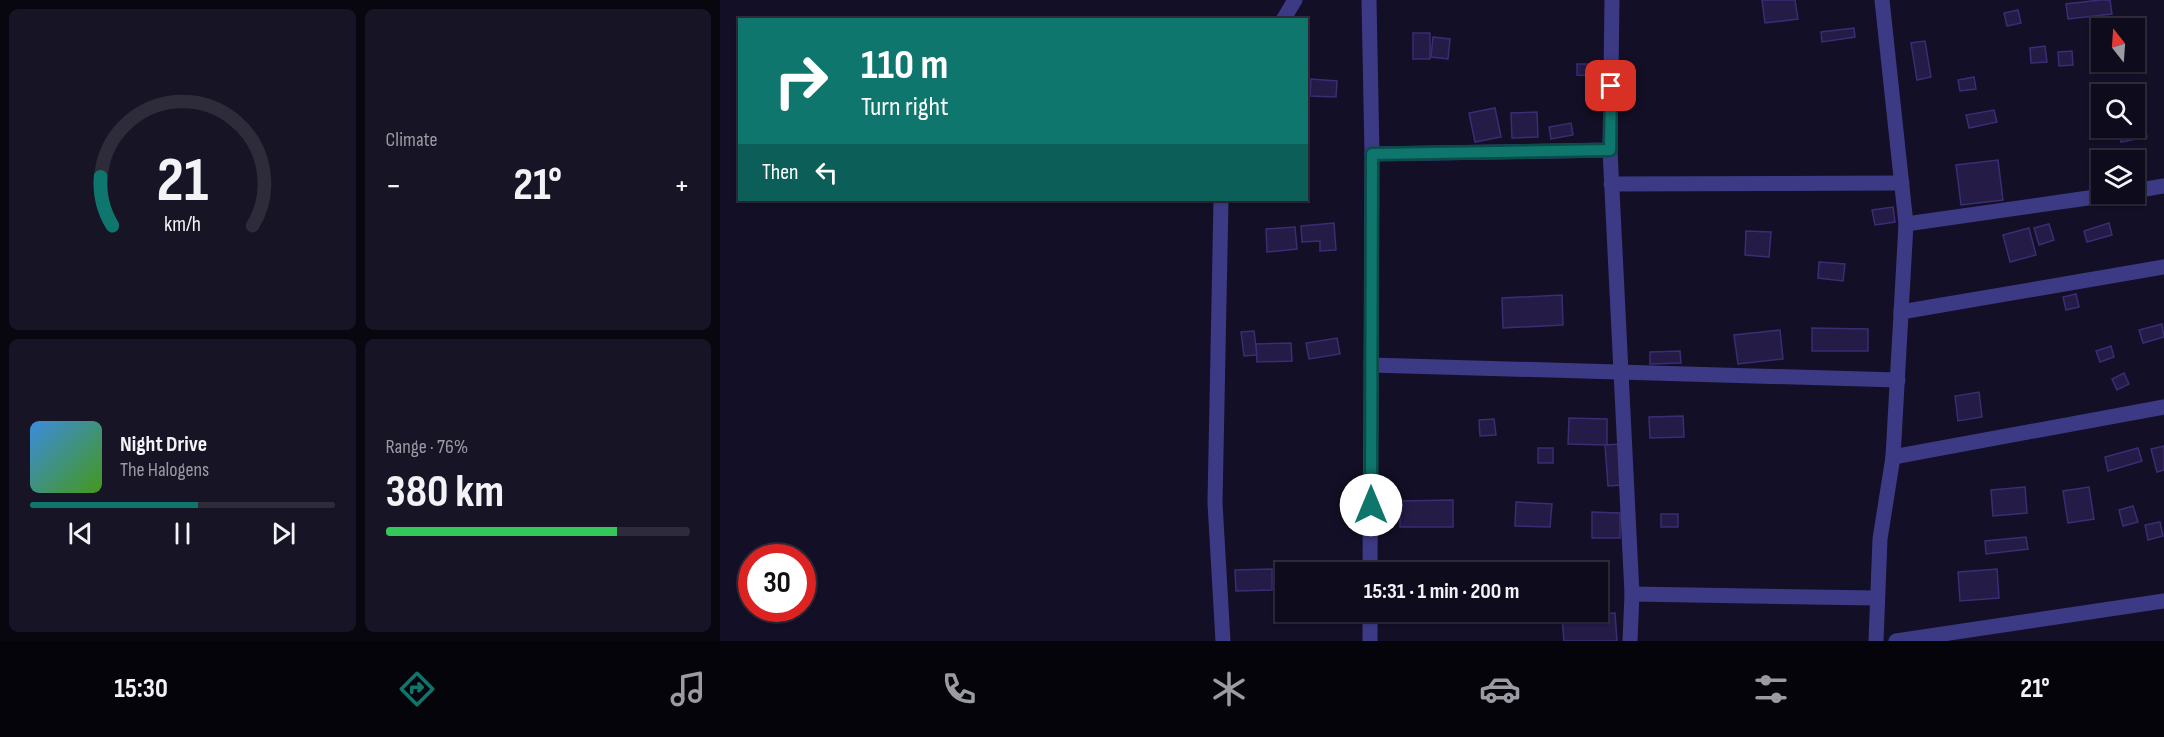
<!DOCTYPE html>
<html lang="en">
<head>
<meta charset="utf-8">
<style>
  :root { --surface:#0e0b1c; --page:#171425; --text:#f1f3f6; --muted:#9b9ba3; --line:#2e2b3b; --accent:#0f766e }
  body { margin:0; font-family:"Sofia Sans Condensed",sans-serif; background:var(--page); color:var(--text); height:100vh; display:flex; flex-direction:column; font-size:22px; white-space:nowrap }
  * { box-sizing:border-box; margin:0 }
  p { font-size:20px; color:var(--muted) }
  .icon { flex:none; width:33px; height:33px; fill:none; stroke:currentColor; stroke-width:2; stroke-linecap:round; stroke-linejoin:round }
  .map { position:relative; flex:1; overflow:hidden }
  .side { display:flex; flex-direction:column; gap:9px; padding:9px; background:#08060f; width:720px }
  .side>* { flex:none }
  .guide { position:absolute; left:18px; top:18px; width:570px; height:183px; border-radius:0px; box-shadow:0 2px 4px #0004,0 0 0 2px var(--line); background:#0f766e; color:#fff; overflow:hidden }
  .needle { width:39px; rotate:343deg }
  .buttons { position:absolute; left:1371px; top:18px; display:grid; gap:12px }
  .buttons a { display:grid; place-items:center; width:54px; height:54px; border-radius:0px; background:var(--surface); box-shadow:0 2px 4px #0004,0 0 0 2px var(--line); font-size:30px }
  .speed { position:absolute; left:18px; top:544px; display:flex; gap:12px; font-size:30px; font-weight:700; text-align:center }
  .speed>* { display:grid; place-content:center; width:78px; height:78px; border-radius:50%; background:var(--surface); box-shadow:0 2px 4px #0004,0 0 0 2px var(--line); line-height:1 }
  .speed .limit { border:9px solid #d22; background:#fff; color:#111 }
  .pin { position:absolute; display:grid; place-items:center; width:51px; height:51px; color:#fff; margin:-26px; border-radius:12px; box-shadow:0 3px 9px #0006 }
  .me { position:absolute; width:66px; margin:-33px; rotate:0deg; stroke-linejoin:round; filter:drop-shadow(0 0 4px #0008) }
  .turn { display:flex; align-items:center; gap:21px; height:126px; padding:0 24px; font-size:27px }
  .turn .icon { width:78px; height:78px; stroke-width:2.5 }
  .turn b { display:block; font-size:42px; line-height:51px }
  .then { display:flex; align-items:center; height:57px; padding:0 24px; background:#0003; gap:12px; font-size:22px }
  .big { font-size:45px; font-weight:700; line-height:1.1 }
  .side .card { flex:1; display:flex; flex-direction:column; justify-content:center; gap:9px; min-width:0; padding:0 21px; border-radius:9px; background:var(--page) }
  .side .dial { align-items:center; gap:0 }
  .dial svg { height:156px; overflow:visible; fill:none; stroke:var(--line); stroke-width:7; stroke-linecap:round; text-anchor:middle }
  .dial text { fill:var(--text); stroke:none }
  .song { display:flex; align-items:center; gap:18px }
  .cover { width:72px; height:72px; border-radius:9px; background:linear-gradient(135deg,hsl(210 70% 55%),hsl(100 70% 35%)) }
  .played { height:6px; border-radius:3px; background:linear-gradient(90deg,var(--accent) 55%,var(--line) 55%) }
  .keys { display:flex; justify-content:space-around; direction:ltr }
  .heat { display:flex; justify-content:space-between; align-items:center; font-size:33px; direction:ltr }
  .charge { height:9px; border-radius:4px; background:linear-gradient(90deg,#34c759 76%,var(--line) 0) }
  .side .tiles { flex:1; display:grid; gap:9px; grid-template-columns:repeat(2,1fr) }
  .trip { position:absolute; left:555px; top:562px; width:333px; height:60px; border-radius:0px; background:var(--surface); box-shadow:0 2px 4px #0004,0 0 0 2px var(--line); font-weight:700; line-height:60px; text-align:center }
  .dock { display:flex; height:96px; justify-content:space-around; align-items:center; background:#06040b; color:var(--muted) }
  .dock .icon { width:42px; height:42px }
  .dock .active { color:var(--accent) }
  .dock b { font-size:27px; color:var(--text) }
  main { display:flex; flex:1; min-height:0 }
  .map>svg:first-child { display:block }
  .building { fill:#241b47; stroke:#3b2d73; stroke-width:1.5 }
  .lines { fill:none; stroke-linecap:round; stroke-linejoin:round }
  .minor { stroke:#3d3a85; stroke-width:15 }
  .route-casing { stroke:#0a4d48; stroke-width:15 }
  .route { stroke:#0f766e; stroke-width:10 }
</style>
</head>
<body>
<main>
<section class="side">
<div class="tiles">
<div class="card dial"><svg viewBox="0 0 100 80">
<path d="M14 69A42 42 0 1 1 86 69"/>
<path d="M14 69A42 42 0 0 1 8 44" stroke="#0f766e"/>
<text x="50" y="56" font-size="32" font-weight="700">21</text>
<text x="50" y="72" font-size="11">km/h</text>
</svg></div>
<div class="card"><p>Climate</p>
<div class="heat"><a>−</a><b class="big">21°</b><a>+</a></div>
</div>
<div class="card">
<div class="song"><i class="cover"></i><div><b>Night Drive</b><p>The Halogens</p></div></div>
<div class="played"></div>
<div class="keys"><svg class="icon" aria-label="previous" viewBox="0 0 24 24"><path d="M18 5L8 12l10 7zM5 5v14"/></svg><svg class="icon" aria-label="pause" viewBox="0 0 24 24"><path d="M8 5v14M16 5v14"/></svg><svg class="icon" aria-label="next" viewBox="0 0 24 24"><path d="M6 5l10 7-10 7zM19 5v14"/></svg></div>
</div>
<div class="card"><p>Range · 76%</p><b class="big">380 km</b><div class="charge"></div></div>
</div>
</section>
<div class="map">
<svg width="1444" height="641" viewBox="0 0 1444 641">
  <rect width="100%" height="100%" fill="#130f26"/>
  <g class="building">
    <polygon points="1042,0 1075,0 1078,19 1045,23"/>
    <polygon points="1380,0 1390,0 1392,14 1348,19 1346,4"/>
    <polygon points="1298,10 1301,23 1287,26 1284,13"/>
    <polygon points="1134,28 1135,37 1102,42 1101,32"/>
    <rect x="693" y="33" width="17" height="26"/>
    <polygon points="713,37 730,39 728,59 711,57"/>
    <polygon points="1205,41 1211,77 1197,80 1191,43"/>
    <polygon points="1325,46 1327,62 1311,63 1310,48"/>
    <polygon points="1352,51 1353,65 1339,66 1338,52"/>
    <polygon points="857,64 884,64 884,76 857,75"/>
    <polygon points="1254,77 1256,89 1240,91 1238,80"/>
    <polygon points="591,79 617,81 616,97 590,96"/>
    <polygon points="775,108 781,137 755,142 749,113"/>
    <polygon points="1274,110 1277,122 1249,128 1246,115"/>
    <polygon points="817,112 818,137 792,138 791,113"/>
    <polygon points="851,123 853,135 831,139 829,127"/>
    <polygon points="1424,123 1427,137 1401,142 1398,128 1414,128 1414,125"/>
    <polygon points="1278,160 1283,200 1241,205 1236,165"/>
    <polygon points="1173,207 1175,222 1155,225 1152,210"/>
    <polygon points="614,223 616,250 600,251 600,241 582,242 581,226"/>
    <polygon points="1389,223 1392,235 1367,242 1364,231"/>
    <polygon points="1329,224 1334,240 1319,245 1314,228"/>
    <polygon points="575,227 577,249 547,252 546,229"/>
    <polygon points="1309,228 1316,255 1290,262 1283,235"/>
    <polygon points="1026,231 1051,232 1049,257 1025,255"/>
    <polygon points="1099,262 1125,264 1123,281 1098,278"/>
    <polygon points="1356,294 1359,307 1346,310 1343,297"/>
    <polygon points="842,295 843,325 783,328 782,298"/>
    <polygon points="1442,324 1444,337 1423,343 1419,330"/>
    <polygon points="1092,328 1148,329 1148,351 1092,351"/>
    <polygon points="1060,330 1063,359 1018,364 1014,335"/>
    <polygon points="534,331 537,355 524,356 521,332"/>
    <polygon points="617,338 620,354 589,359 586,343"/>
    <polygon points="571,343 572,361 537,362 536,344"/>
    <polygon points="1391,346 1394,357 1380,362 1376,351"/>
    <polygon points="960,351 961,363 930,364 930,352"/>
    <polygon points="1404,373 1409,384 1397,390 1392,379"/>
    <polygon points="1259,392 1262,417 1238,421 1235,396"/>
    <polygon points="963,416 964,437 930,438 929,417"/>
    <polygon points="849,418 887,419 887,445 848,444"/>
    <polygon points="774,419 776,435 760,436 759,420"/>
    <polygon points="900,444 902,485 888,486 885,445"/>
    <polygon points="1444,446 1444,470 1437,472 1431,449"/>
    <rect x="818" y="448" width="15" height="15"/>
    <polygon points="1418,448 1422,461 1388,471 1385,457"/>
    <polygon points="1305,487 1307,513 1273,516 1271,490"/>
    <polygon points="1369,487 1374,519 1348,523 1343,491"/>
    <polygon points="733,500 733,527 680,527 680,501"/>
    <polygon points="796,502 832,504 830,527 795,526"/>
    <polygon points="1413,506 1418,522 1403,526 1399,510"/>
    <polygon points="872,512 900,513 900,538 872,538"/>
    <rect x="941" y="514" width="17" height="13"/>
    <polygon points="1440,522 1443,536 1428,540 1425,525"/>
    <polygon points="1306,537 1308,549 1266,554 1265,541"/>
    <polygon points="640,561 642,573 602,573 601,565"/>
    <polygon points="552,569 552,590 516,591 515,570"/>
    <polygon points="1277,569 1279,598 1240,601 1238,572"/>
    <polygon points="895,613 897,641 844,641 842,617"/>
  </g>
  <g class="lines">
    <g class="minor">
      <polyline points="649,0 652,154 650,573"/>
      <polyline points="892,0 890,150 912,594 910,641"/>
      <polyline points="563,20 575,0"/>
      <polyline points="652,154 890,150"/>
      <polyline points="891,184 1182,183"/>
      <polyline points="1414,191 1444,186"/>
      <polyline points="501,200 495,503 503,641"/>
      <polyline points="1186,224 1396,194"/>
      <polyline points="1181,312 1444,267"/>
      <polyline points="651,365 1178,380"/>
      <polyline points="1173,457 1444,407"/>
      <polyline points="912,594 1157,598"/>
      <polyline points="650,641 650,612"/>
      <polyline points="1156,641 1160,539 1173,457 1186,224 1162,0"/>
      <polyline points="1176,641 1444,601"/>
    </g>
  </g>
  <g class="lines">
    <defs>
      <polyline id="route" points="651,505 652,154 890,150 891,86"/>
    </defs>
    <use href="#route" class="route-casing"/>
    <use href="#route" class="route"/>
  </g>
</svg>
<div class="buttons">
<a><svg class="needle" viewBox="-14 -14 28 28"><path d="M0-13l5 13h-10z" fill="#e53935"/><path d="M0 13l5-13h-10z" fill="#9b9ba3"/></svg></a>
<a><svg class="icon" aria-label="search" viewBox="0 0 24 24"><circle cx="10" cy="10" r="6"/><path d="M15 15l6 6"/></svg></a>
<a><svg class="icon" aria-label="layers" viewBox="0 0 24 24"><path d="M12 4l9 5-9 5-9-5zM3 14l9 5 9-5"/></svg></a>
</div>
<div class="speed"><div class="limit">30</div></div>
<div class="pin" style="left:891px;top:86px;background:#d93025"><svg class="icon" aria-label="arrive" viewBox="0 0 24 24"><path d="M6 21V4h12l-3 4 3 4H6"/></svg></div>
<svg class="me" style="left:651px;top:505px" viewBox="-20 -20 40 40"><circle r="19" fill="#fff"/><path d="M0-13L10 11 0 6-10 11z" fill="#0f766e"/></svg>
<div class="trip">15:31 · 1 min · 200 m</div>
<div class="guide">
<div class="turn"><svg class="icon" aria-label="right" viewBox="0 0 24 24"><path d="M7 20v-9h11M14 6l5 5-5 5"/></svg><div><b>110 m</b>Turn right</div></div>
<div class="then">Then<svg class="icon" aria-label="left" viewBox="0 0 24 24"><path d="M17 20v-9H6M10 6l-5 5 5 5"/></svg></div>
</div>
</div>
</main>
<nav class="dock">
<b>15:30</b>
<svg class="icon active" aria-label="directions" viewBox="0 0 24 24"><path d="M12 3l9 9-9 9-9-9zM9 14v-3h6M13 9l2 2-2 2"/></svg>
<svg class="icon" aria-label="music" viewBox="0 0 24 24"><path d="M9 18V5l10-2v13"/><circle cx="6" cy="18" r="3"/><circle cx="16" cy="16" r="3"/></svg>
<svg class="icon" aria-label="phone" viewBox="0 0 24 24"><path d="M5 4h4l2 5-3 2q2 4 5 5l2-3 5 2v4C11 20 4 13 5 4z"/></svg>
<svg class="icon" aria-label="climate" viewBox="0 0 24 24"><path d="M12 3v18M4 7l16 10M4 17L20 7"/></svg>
<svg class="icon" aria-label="car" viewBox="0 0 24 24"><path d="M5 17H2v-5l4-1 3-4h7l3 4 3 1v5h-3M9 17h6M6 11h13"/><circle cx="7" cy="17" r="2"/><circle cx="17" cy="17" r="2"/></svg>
<svg class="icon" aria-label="filters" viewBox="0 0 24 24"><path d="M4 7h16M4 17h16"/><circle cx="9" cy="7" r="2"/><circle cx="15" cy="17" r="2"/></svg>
<b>21°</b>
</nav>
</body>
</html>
